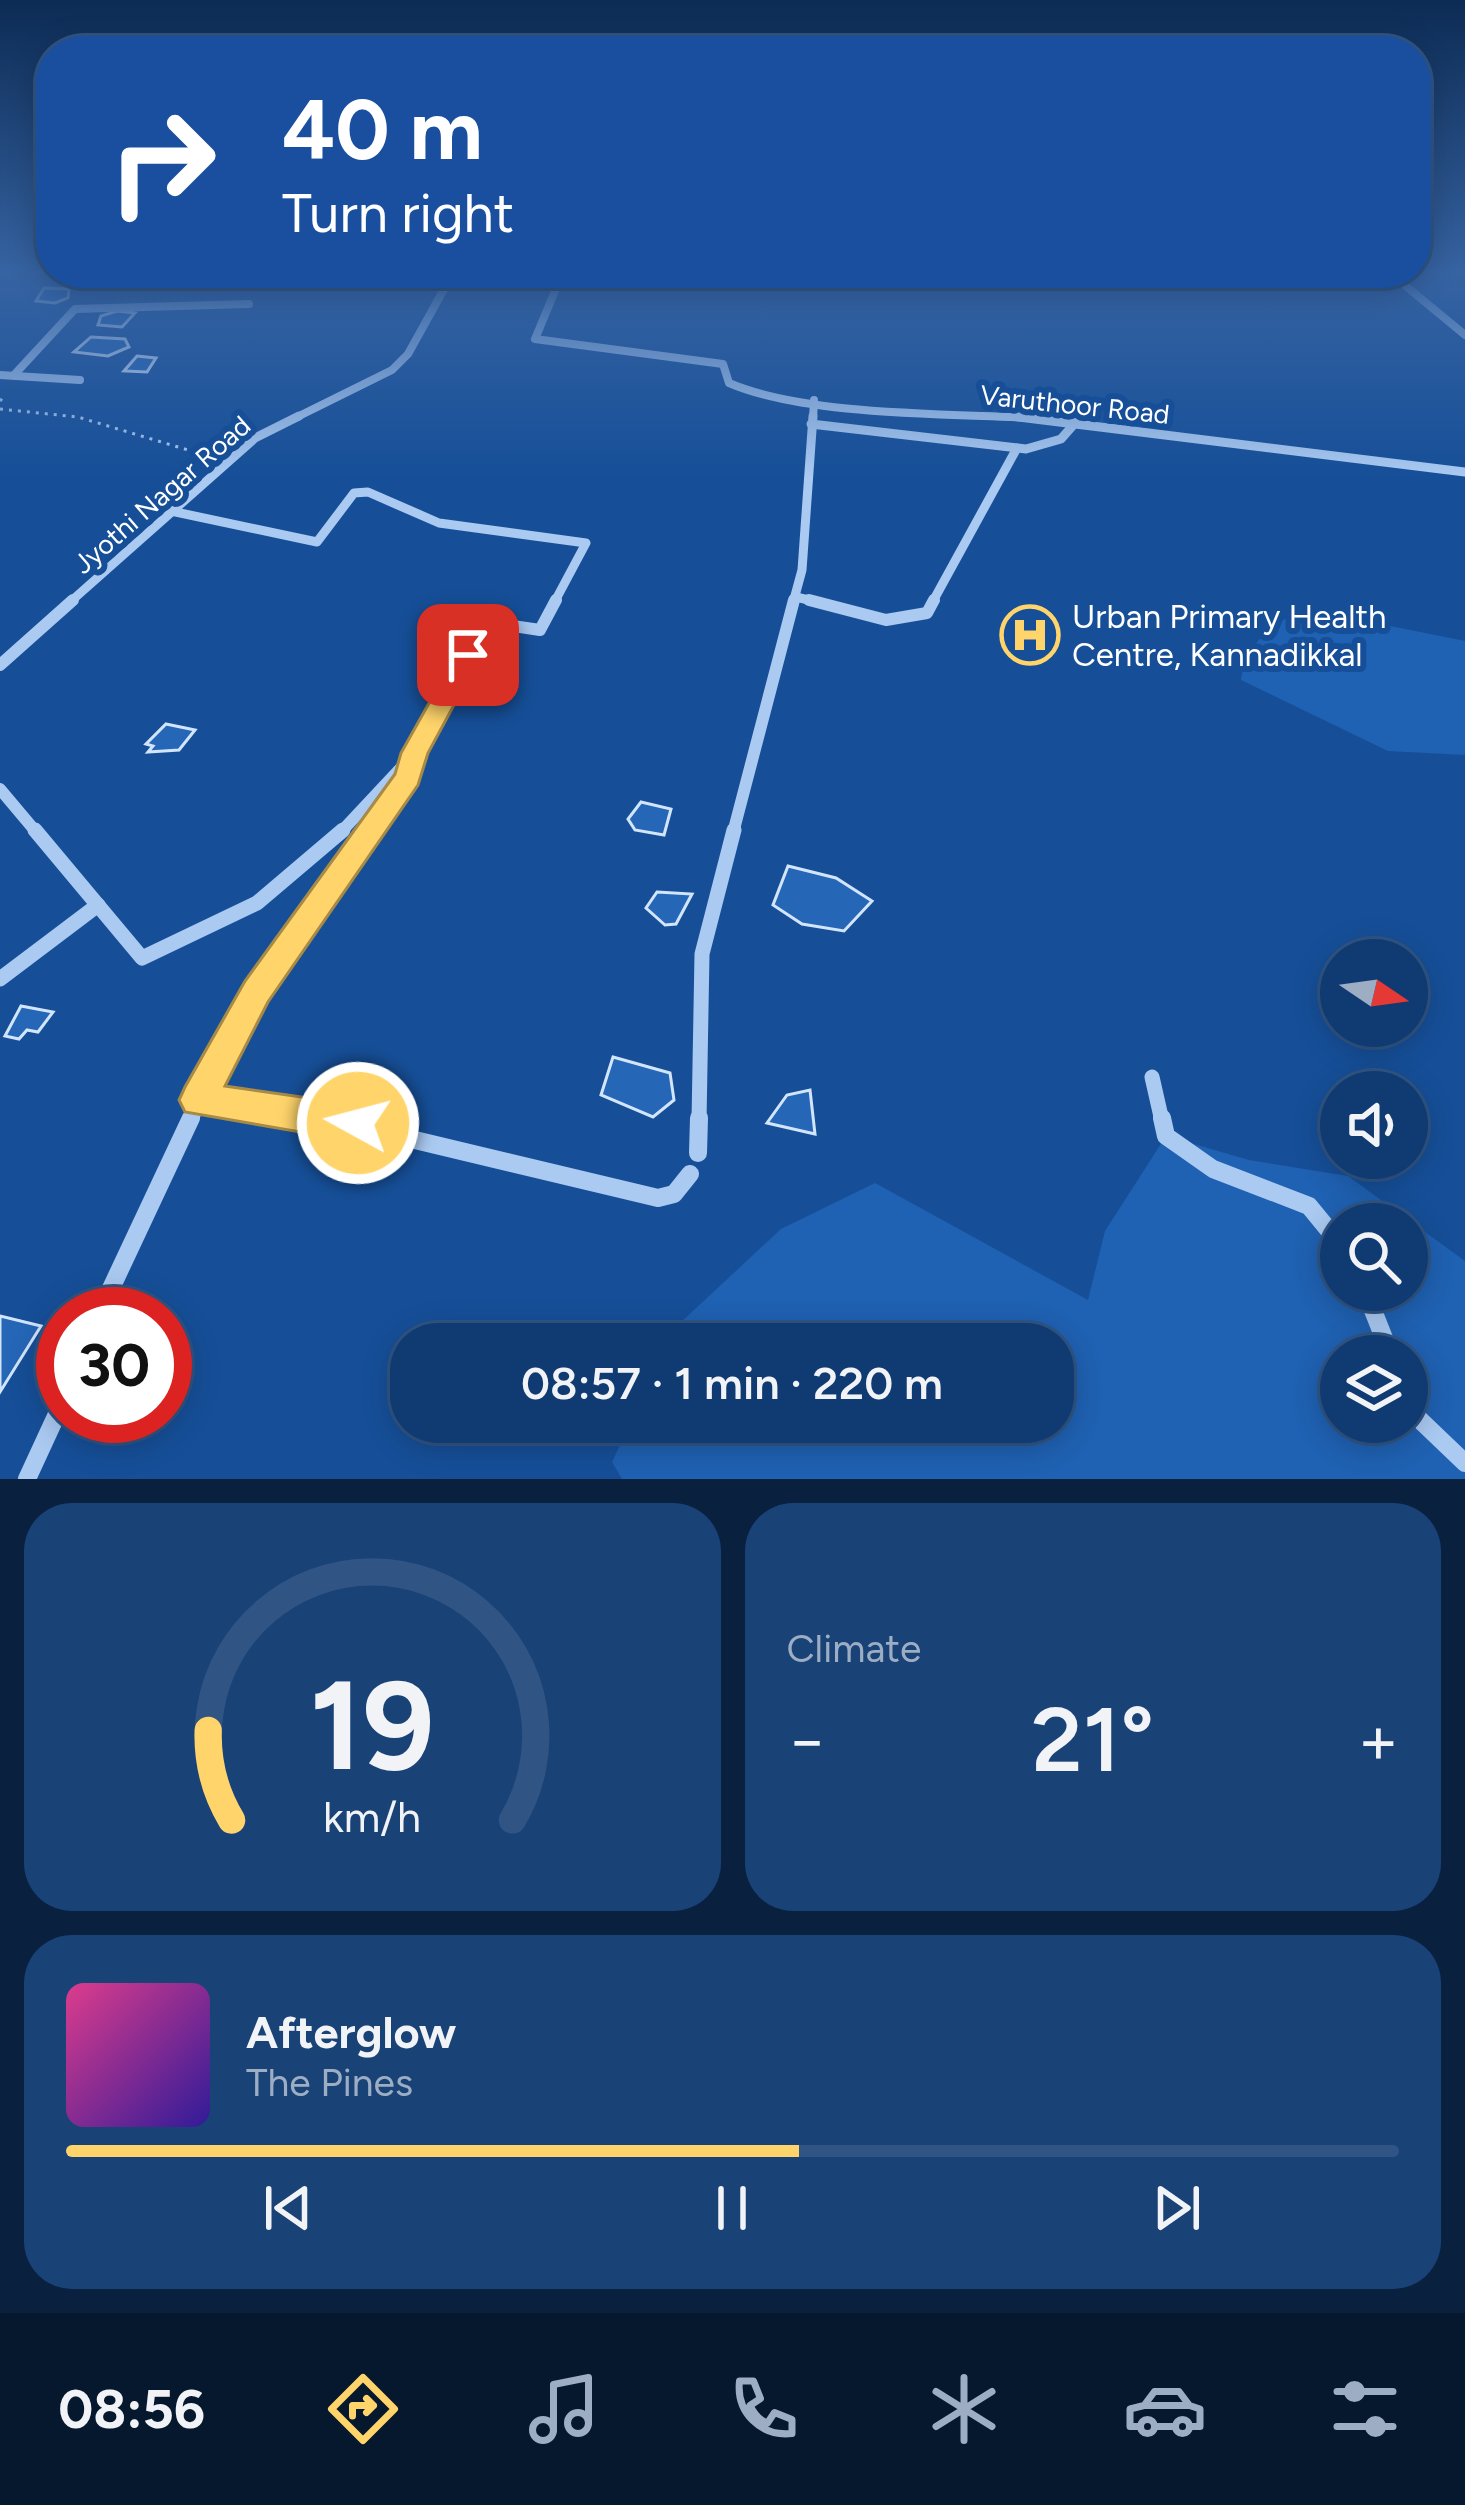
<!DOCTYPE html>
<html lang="en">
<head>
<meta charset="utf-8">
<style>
  :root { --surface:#103b72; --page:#194277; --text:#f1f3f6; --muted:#9cadc4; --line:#305584; --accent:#ffd46b }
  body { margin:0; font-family:Figtree,sans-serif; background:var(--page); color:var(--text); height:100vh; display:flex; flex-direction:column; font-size:45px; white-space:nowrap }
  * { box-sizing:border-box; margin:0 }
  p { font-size:39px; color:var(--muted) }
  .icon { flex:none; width:66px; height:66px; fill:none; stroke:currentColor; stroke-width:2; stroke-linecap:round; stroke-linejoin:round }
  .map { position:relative; height:1479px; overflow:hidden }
  .details { display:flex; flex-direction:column; gap:24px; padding:24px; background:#09203f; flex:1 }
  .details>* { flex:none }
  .guide { position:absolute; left:36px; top:36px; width:1395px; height:252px; border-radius:48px; box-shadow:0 6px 30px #0003,0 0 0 3px var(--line); background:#1a4fa0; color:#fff; overflow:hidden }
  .needle { width:78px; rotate:103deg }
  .fabs { position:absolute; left:1320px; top:939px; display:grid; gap:24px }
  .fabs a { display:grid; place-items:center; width:108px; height:108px; border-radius:50%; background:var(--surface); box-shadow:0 6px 30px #0003,0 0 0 3px var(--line); font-size:60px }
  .speed { position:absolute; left:36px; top:1287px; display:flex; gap:24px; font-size:60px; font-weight:700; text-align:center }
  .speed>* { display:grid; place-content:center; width:156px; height:156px; border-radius:50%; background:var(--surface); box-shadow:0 6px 30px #0003,0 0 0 3px var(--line); line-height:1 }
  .speed .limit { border:18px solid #d22; background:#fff; color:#111 }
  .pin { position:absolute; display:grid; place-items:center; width:102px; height:102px; color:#fff; margin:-51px; border-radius:24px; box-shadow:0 6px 18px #0006 }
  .me { position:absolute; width:132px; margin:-66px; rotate:277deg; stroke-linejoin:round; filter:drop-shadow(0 0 9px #0008) }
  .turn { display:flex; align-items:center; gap:42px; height:252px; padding:0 48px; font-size:54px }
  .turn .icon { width:156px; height:156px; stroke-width:2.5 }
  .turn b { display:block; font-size:84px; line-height:102px }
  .big { font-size:90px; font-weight:600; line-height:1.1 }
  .details .card { flex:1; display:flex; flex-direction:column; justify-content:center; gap:18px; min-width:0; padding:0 42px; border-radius:48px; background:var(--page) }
  .details .dial { align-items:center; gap:0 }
  .dial svg { height:312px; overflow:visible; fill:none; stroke:var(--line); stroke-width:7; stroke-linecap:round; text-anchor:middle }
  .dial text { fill:var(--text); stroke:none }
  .song { display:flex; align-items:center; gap:36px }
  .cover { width:144px; height:144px; border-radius:18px; background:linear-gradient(135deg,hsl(330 70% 55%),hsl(250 70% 35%)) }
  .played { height:12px; border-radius:6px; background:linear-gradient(90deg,var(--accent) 55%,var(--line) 55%) }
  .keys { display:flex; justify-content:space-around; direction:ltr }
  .heat { display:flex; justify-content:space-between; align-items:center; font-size:66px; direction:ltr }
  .details .tiles { flex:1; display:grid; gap:24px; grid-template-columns:1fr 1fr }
  .card:last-child { grid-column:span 2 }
  .trip { position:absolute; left:390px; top:1323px; width:684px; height:120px; border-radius:48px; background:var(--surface); box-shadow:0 6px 30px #0003,0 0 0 3px var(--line); font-weight:600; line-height:120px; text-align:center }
  .tabs { display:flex; height:192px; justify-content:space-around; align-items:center; background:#06182e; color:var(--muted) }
  .tabs .icon { width:84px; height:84px }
  .tabs .active { color:var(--accent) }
  .tabs b { font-size:54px; color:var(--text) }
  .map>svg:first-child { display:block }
  .green { fill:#1f61b2; fill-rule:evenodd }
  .building { fill:#2566b7; stroke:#d2e5fc; stroke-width:3 }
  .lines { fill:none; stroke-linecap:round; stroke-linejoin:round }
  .path { stroke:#aacaf2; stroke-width:3; stroke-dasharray:3 6; stroke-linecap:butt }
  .minor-far4 { stroke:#aacaf2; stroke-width:8 }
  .minor-far3 { stroke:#aacaf2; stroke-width:9 }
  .minor-far2 { stroke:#aacaf2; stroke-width:12 }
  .minor-far1 { stroke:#aacaf2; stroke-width:15 }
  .minor { stroke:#aacaf2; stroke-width:18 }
  .route { fill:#ffd46b; stroke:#a68a46; stroke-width:3 }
  .labels { text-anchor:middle; stroke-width:12; stroke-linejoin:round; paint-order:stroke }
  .far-street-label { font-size:27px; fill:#fff; stroke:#164f98 }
  .poi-label { font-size:33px; fill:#fff; stroke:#164f98; text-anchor:start }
</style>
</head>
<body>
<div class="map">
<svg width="1465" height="1479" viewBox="0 0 1465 1479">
  <rect width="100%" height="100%" fill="#164f98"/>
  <g class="green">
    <path d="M1300,608L1465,641V755L1388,751L1241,680C1247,639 1270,631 1300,608Z"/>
    <path d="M1166,1136L1249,1160L1348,1176L1465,1261V1479H622L612,1462L631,1422H1053V1344H670L680,1323L781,1229L875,1183L1088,1300L1105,1231ZM1341,1224H1407V1290H1341ZM1341,1356H1407V1422H1341Z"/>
  </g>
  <g class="building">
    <polygon points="44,288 69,289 68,298 55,303 36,301"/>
    <polygon points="117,311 135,313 122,327 98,325 101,316"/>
    <polygon points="91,337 125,339 129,347 108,356 74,352"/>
    <polygon points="137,356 156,358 147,372 124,371"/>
    <polygon points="1015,628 1047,632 1047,643 1015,639"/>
    <polygon points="166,724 195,730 179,750 148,752 153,746 146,744"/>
    <polygon points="641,802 671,809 664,835 635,830 628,819"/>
    <polygon points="788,866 836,878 872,901 844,931 802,924 773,905"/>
    <polygon points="657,892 692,894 676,924 665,925 646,908"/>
    <polygon points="21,1006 53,1012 38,1032 27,1030 19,1039 5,1036"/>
    <polygon points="613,1057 670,1073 674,1100 653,1117 601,1095"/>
    <polygon points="810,1090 815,1134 767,1123 787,1095"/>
    <polygon points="0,1316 41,1326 0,1392"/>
  </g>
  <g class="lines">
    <g class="path">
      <polyline points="0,401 5,395"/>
      <polyline points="0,409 78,417 208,456"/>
    </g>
    <g class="minor-far4">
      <polyline points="480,273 490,273"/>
      <path d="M502,273L560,279L535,339L723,364L729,383C811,418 963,413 1055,419"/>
      <polyline points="1390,273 1465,335"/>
      <polyline points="0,375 80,380"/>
      <polyline points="14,375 75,309 249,304"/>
      <polyline points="293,419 392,370 408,354 453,273"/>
      <polyline points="813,419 814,400"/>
    </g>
    <g class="minor-far3">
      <polyline points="1011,416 1465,472"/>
      <polyline points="811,424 1026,449 1061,439 1076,422"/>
      <polyline points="171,511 317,542 354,493 368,492 439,523 586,543 554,603"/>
      <polyline points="796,597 821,603"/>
      <polyline points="69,603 255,438 299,416"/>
      <polyline points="793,603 802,570 813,416"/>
      <polyline points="932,603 1017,448"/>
    </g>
    <g class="minor-far2">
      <polyline points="809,600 886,620 927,613 934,600"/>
      <polyline points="0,665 73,600"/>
      <polyline points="0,789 37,833"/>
      <polyline points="340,833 415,753 486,622 540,630 556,600"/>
      <polyline points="369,833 408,777 413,760"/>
      <polyline points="733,833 794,600"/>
    </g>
    <g class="minor-far1">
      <polyline points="35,830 142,958 257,903 343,830"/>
      <polyline points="0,979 98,905"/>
      <polyline points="1152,1077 1162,1121"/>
      <polyline points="198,1100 344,1121"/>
      <polyline points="190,1121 235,1025 371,830"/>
      <polyline points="699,1121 702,954 734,830"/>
    </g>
    <g class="minor">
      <polyline points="323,1118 658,1198 674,1194 690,1174"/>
      <polyline points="1162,1118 1166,1136 1213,1169 1309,1206 1341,1245"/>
      <polyline points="698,1153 699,1118"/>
      <polyline points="1365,1290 1391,1356"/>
      <polyline points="99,1314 191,1118"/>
      <polyline points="1407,1392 1418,1418 1465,1463"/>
      <polyline points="27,1479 63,1401"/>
    </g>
  </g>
  <linearGradient id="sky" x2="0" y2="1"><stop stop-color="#0c2b54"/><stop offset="0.57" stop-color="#3663a2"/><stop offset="1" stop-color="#3663a2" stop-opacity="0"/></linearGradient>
  <rect width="1465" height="478" fill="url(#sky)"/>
  <polygon class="route" points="468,647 481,655 428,753 418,785 268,1002 225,1086 358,1105 371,1110 377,1123 371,1136 358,1142 185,1112 179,1100 185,1087 245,981 395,774 401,753 456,655"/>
  <defs>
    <symbol id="hospital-ring" viewBox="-11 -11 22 22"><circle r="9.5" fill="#164f98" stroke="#ffd46b" stroke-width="1.5"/><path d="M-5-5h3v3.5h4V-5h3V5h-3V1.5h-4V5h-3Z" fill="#ffd46b"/></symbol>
  </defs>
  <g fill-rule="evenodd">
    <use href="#hospital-ring" x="997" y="602" width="66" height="66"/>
  </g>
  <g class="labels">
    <g class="far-street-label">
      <text transform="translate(1075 405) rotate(6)" y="9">Varuthoor Road</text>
      <text transform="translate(162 495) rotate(-41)" y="9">Jyothi Nagar Road</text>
    </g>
    <g class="poi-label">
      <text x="1072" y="628">Urban Primary Health<tspan x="1072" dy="38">Centre, Kannadikkal</tspan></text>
    </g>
  </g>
</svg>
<div class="fabs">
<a><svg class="needle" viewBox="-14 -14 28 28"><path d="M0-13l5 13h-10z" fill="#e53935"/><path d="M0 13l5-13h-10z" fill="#9cadc4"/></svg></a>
<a><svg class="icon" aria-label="sound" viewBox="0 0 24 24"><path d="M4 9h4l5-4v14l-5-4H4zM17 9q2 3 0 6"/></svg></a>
<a><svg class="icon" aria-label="search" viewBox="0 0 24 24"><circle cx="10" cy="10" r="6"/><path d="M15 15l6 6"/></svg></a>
<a><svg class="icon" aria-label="layers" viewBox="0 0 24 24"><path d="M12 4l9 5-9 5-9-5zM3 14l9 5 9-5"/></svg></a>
</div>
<div class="speed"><div class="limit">30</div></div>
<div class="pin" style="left:468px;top:655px;background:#d93025"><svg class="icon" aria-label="arrive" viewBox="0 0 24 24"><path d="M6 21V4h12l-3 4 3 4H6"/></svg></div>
<svg class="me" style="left:358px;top:1123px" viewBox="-20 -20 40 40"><circle r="17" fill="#ffd46b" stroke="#fff" stroke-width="3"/><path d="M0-11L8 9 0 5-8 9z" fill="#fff"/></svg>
<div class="trip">08:57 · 1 min · 220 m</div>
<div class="guide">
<div class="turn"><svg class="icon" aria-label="right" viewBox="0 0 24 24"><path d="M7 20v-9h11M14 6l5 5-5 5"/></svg><div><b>40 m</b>Turn right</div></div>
</div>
</div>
<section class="details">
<div class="tiles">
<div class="card dial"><svg viewBox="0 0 100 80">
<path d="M14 69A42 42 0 1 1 86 69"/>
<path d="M14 69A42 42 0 0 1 8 46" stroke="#ffd46b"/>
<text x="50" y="56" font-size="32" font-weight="700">19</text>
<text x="50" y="72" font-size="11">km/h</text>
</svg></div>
<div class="card"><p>Climate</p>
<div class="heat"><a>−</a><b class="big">21°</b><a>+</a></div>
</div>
<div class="card">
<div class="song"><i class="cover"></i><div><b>Afterglow</b><p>The Pines</p></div></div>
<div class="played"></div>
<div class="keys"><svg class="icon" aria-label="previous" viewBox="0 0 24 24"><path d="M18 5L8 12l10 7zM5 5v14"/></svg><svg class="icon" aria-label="pause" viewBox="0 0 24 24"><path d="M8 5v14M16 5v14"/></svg><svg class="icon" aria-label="next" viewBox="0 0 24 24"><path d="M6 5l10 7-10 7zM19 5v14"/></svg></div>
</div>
</div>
</section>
<nav class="tabs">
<b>08:56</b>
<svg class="icon active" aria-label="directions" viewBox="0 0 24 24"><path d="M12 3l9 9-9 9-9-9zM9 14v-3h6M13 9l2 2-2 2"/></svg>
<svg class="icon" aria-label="music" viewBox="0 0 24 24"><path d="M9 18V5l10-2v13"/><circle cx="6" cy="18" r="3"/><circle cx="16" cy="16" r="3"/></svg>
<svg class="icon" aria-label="phone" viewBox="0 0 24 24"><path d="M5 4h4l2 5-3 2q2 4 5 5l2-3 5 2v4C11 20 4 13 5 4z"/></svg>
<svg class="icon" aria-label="climate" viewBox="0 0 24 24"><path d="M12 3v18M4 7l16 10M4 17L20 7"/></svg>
<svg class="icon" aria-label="car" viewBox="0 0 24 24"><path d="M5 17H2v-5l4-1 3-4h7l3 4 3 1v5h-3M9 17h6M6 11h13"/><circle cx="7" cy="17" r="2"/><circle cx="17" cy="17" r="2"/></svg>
<svg class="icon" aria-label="filters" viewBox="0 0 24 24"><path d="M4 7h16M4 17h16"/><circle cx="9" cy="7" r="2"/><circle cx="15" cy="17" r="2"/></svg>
</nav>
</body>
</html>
